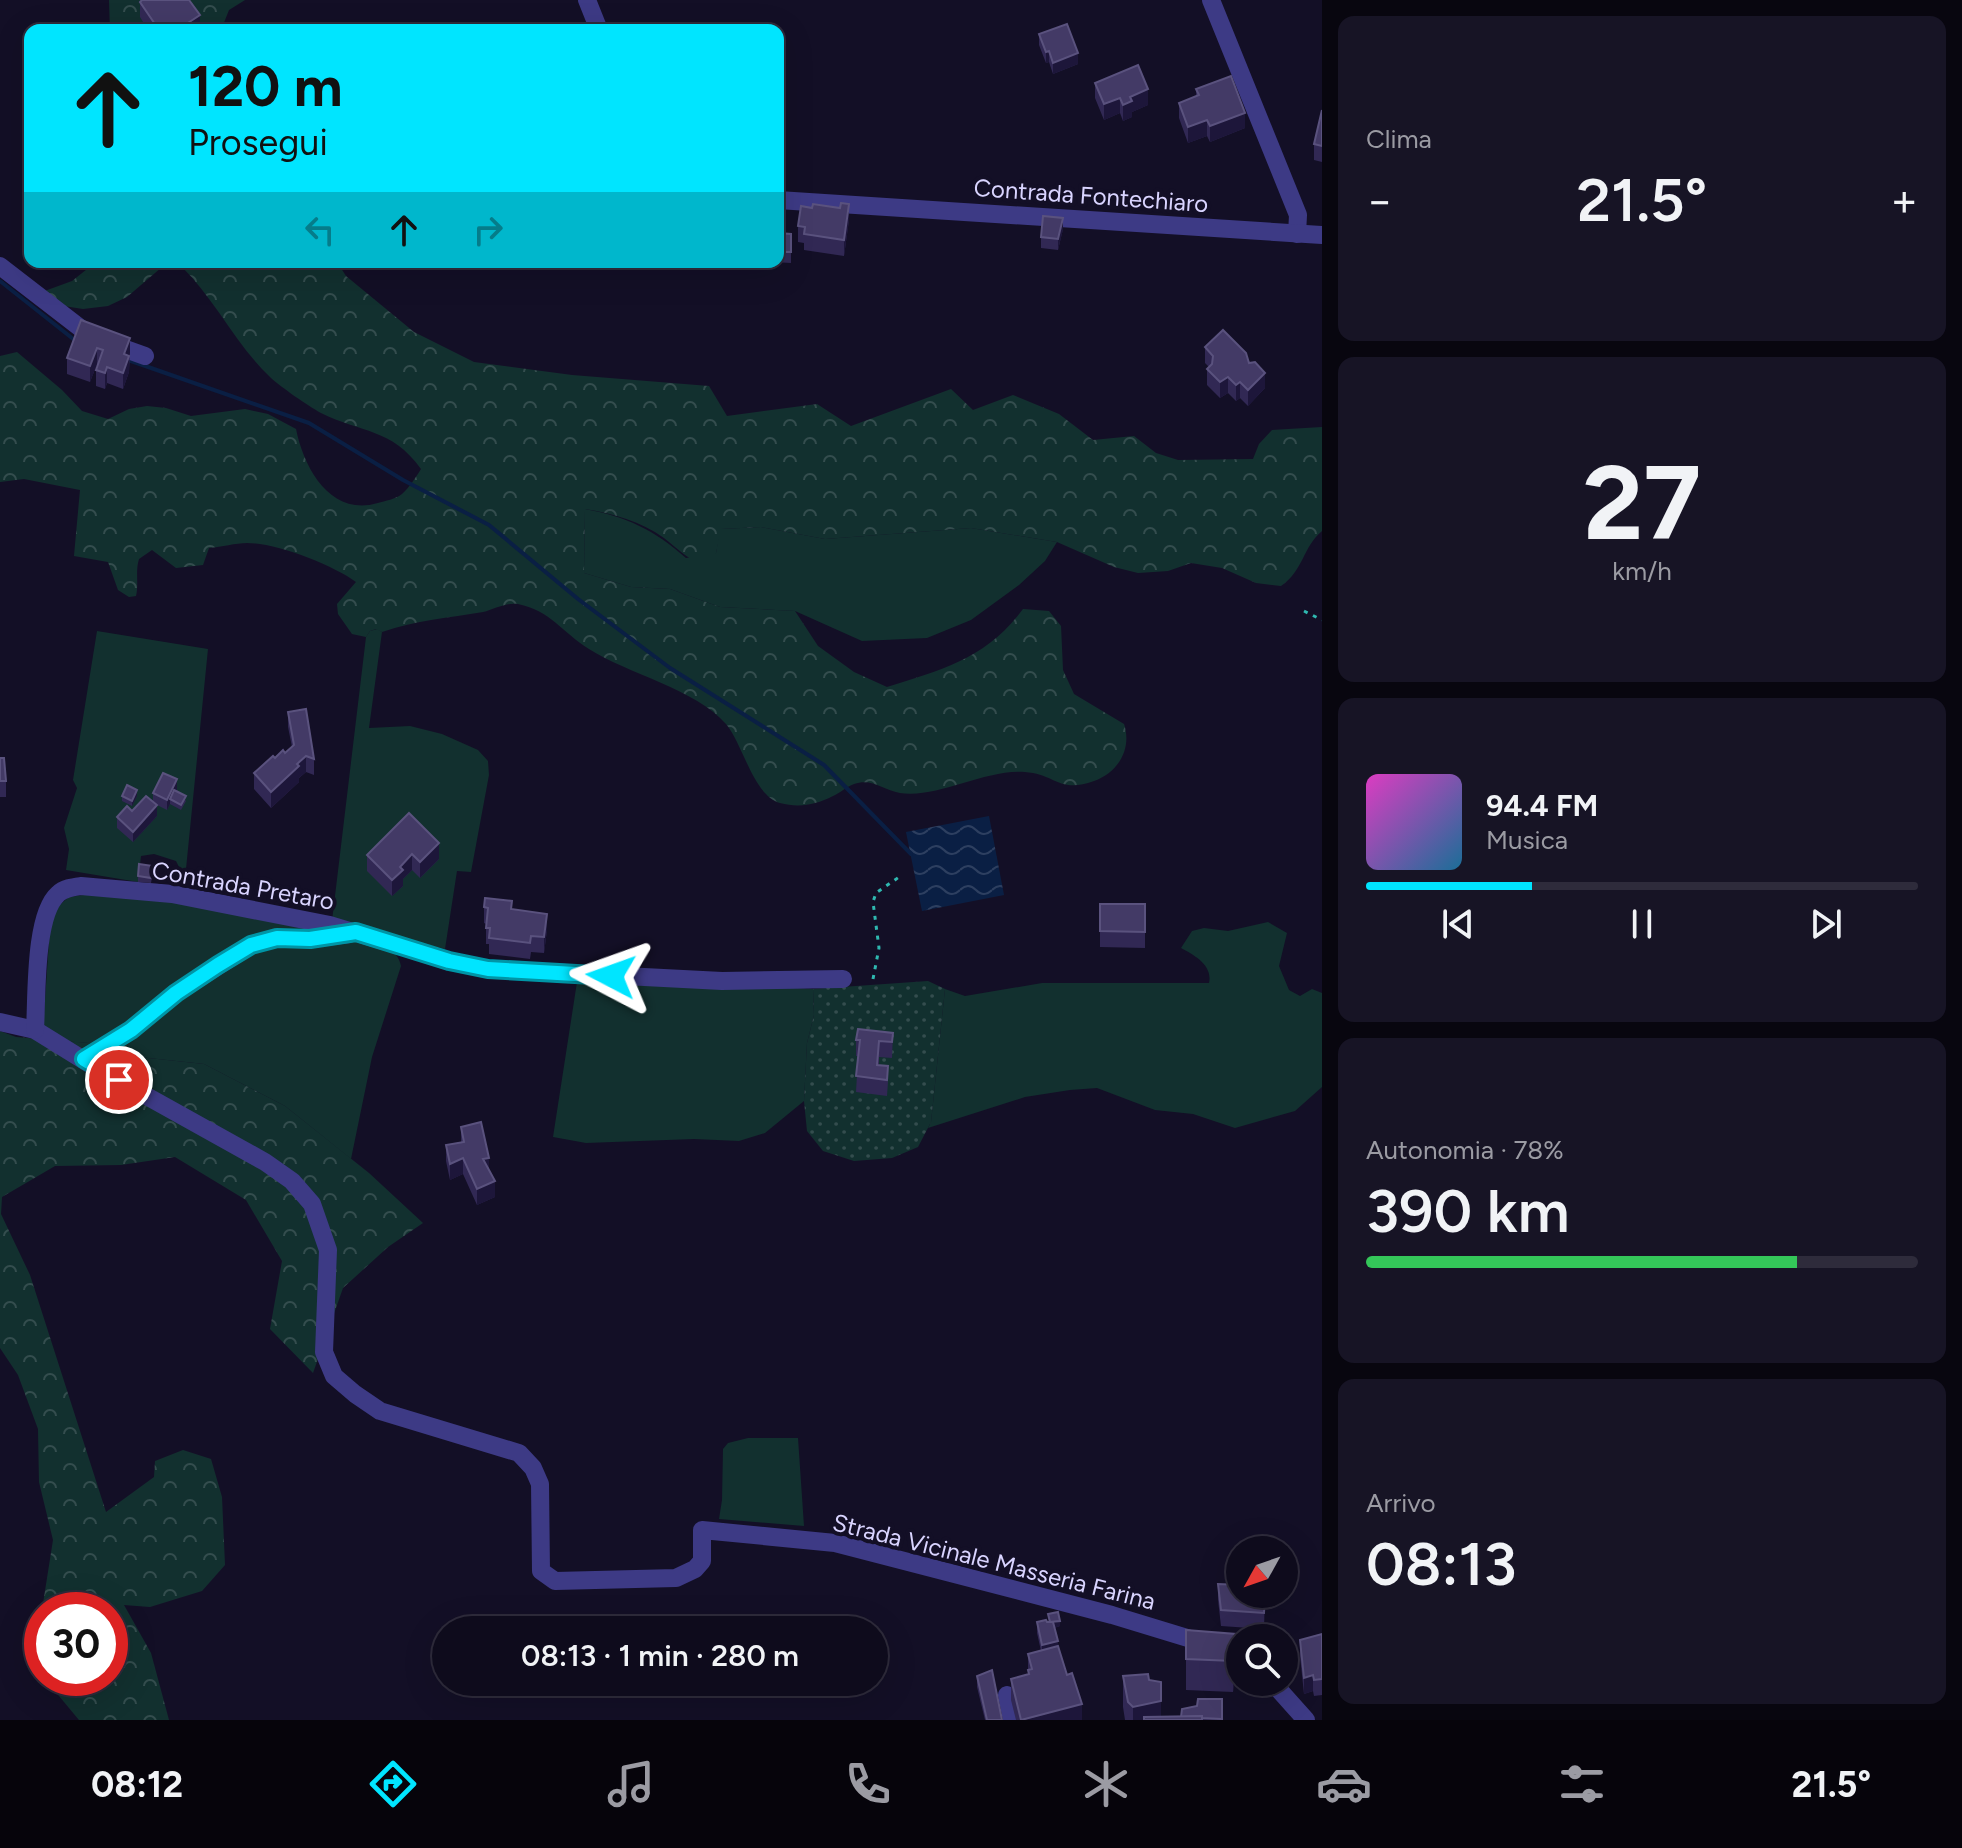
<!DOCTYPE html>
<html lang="it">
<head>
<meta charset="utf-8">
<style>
  :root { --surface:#0e0b1c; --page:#171425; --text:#f1f3f6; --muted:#9b9ba3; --line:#2e2b3b; --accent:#00e5ff }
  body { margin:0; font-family:Figtree,sans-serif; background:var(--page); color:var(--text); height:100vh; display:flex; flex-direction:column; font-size:30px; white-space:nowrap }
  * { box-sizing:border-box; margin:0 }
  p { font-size:26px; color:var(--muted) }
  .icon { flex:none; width:44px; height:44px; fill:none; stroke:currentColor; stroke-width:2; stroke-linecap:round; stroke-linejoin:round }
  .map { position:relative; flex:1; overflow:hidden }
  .details { display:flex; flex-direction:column; gap:16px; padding:16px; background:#08060f; width:640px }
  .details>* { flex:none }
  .top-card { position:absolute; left:24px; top:24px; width:760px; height:244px; border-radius:16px; box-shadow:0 8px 32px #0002,0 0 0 2px var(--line); background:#00e5ff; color:#111; overflow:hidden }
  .needle { width:52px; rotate:230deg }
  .tools { position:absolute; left:1226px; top:1536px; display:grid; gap:16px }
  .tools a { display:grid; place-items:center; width:72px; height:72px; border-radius:50%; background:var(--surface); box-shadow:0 8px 32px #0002,0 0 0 2px var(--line); font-size:40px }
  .speed { position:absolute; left:24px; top:1592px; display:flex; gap:16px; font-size:40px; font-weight:700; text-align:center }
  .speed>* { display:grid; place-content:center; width:104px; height:104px; border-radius:50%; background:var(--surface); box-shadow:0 8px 32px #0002,0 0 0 2px var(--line); line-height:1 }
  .speed .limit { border:12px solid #d22; background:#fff; color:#111 }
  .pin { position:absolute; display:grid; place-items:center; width:68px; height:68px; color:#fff; margin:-34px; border:4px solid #fff; border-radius:50%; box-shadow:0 2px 8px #0007 }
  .me { position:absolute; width:88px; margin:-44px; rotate:274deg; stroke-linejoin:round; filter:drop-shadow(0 0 6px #0008) }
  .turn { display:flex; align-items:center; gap:28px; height:168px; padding:0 32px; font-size:36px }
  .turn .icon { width:104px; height:104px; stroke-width:2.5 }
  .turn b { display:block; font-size:56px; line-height:68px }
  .lanes { display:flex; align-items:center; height:76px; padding:0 32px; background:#0003; justify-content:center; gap:40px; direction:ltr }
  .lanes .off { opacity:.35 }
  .big { font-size:60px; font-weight:600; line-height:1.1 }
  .details .card { flex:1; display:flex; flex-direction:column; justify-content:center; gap:12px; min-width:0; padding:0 28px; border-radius:16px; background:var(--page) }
  .details .dial { align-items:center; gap:0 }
  .dial b { font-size:104px; line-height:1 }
  .song { display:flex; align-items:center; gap:24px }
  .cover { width:96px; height:96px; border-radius:12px; background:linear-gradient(135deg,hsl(310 70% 55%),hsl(200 70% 35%)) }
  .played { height:8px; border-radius:4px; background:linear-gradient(90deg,var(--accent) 30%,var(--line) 30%) }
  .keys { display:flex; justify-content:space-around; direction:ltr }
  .heat { display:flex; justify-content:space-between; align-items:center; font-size:44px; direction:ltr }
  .charge { height:12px; border-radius:6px; background:linear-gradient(90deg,#34c759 78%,var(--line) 0) }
  .trip { position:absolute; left:432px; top:1616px; width:456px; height:80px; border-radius:40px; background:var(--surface); box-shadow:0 8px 32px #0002,0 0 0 2px var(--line); font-weight:600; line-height:80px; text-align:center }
  .menu { display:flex; height:128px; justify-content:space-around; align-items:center; background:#06040b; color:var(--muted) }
  .menu .icon { width:56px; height:56px }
  .menu .selected { color:var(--accent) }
  .menu b { font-size:36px; color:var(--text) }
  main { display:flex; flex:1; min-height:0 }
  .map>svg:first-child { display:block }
  .grass { fill:#12302f }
  .forest { fill:url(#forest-crowns) }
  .park { fill:url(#park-dots) }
  .water { fill:url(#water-waves) }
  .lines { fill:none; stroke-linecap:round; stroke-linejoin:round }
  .stream { stroke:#0a1f44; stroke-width:4 }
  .path { stroke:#2fb8b0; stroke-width:3; stroke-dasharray:4 6; stroke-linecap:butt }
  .minor { stroke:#3d3a85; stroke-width:18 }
  .wall { fill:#312854 }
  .shaded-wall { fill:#1d163a }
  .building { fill:#433a66; stroke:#5a527e; stroke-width:2 }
  .route-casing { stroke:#0095a6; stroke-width:20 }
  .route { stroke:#00e5ff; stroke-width:14 }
  .labels { text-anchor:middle; stroke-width:8; stroke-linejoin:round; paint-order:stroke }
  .street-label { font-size:24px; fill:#d9d4ff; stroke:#130f26 }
</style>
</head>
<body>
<main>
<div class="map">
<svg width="1322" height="1720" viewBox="0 0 1322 1720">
  <defs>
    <pattern id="forest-crowns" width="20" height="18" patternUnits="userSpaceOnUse" patternTransform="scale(2)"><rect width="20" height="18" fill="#12302f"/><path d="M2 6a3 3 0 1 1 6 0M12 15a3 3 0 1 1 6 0" fill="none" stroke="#344d4e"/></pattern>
    <pattern id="park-dots" width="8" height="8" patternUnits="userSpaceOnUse" patternTransform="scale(2)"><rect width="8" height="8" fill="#12302f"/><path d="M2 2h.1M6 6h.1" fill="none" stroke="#344d4e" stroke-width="1.8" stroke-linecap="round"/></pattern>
    <pattern id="water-waves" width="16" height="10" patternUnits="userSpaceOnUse" patternTransform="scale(2)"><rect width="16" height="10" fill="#0a1f44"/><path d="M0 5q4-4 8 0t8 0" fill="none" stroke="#2d3f60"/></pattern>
  </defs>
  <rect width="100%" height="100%" fill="#130f26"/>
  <g class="grass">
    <path d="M585,509C625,516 655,530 686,558L716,553L720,529L761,527L825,539L971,528L1057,542L1045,561L1019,585L971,620L927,638L862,641L795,611L720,607L670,589L631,587L584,573Z"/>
    <polygon points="377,629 382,632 369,728 410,726 442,734 478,750 488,761 489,775 471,872 457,871 445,949 332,921 366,637 370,631"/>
    <polygon points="97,631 208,649 185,879 176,861 154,854 141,856 138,882 66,870 69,849 64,828 77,788 73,780"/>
    <path d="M98,893L164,899L331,931L347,943C368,939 397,943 401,966L372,1057L351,1159L285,1106L204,1064L139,1057L89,1043L61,1041L43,1029L51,912L69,897Z"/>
    <path d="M1268,922L1287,933L1279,966L1289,990L1300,996L1312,989L1322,993V1087L1295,1111L1235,1128L1193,1114L1155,1110L1097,1088L1070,1090L1025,1097L928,1128L931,1122L945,989L965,996L1042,983H1209C1213,965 1194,955 1181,948L1192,931L1204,928L1228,931Z"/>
    <polygon points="577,982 723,984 813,989 814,1015 807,1043 804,1101 765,1133 739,1141 694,1139 586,1143 553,1137"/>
    <polygon points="748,1438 798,1438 804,1526 719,1519 722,1500 723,1449 728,1443"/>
  </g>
  <g class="forest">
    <polygon points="109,0 245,0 229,10 221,30 110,30"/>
    <path d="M96,262H337L346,276L414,332L474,362L572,375L709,386L727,416L817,404L851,426L951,389L973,410L1013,395L1059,414L1093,440L1134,436L1156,453L1178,460L1253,459L1259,444L1272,430L1322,427V531C1302,548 1304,570 1281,586L1256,583L1222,568L1191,563L1168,571L1138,573L1114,567L1057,542L971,528L825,539L761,527L721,529L716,553L701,564C686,558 677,548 664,538C642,522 612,513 585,509L584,573L631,587L670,589L720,607L795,611L818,646L854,672L887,687C942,670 987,658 1023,609L1049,611L1061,626L1063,670L1074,694L1124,724C1132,748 1119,772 1094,781C1059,794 1056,774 1025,772C985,769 936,799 900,793C883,790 872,778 854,784C846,787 840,793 833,796C815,805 799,808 780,803C753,795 743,744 726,724C696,689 628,674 589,649C562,632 551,611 518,604C507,602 494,609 483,612C449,618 416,620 382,632L376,629L370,631L366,637L352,634L338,614L337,604L356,582C333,565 276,543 247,543C235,543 222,547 209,548L203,565L176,568L152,550L139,559C135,572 139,583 136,596L129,597L118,590L108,562L74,556L80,490L24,479L0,482V356L17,352L62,390L82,411L108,419L129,409L147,406L166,408L191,416L245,409L268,414L296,429C304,469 331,517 378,503C385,501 396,499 402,494C409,488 416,477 421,469C392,428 361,433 321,413C307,405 282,388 270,377C236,345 215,299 181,266L162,267L127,297L108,306L83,309L64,306L42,292L72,281Z"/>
    <polygon points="0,1031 16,1037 89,1043 139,1057 204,1064 285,1106 369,1173 423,1223 388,1247 343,1288 313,1373 270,1329 282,1261 246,1200 175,1157 121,1165 55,1166 2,1197 1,1214 30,1275 106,1512 154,1477 155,1461 183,1450 211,1459 222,1497 225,1565 202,1591 150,1607 124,1605 151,1653 169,1720 79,1720 44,1678 110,1678 110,1610 42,1610 53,1540 39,1482 38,1429 18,1375 0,1348"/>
  </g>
  <polygon class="park" points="928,981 945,989 931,1122 918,1147 892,1158 854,1161 823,1151 807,1131 804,1101 807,1043 814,1015 813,989"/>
  <polygon class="water" points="989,816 1004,895 922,911 906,832"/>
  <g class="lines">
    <g class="stream">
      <polyline points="0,281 77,342"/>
      <polyline points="131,361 309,423 403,480 489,525 578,599 670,668 824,765 911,854"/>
    </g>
    <g class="path">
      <polyline points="1304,611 1322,620"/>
      <polyline points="873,979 879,948 873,902 876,893 902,875"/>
    </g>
    <g class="minor">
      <polyline points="587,0 599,30"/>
      <polyline points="1211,0 1298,215 1297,234"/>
      <polyline points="778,200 1322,235"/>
      <polyline points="0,266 92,337 145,356"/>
      <polyline points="0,1022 35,1030 98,1069 265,1162 292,1181 312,1204 328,1250 324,1352 334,1376 355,1394 380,1411 519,1453 533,1468 540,1484 541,1571 555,1581 676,1578 695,1569 702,1561 702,1530 835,1543 1112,1615 1240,1654"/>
      <path d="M35,1030C37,998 34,915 58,894C64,888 73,887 81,886L172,894L330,925L449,961L488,969L722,981L843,979"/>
      <polyline points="84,1059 131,1030 176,993 251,945 277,938 310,939 349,934"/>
      <polyline points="1272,1682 1306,1720"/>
      <polyline points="1007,1695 1012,1720"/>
    </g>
  </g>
  <g class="wall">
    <polygon points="140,2 200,30 148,30 140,17"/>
    <polygon points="1039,34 1078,64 1053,74 1049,62 1046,63 1039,45"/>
    <polygon points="1095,83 1148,105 1132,112 1132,117 1123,121 1120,113 1104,120 1095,98"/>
    <polygon points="1196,89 1245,128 1210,142 1207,136 1188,143 1179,118 1179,103 1196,96"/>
    <polygon points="1322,110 1322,162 1314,160 1314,144"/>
    <polygon points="849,220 844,256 804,250 804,243 798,242 798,226"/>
    <polygon points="1063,229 1058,250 1041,248 1041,237"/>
    <polygon points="778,233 791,234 791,263 773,262 778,262"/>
    <polygon points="742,262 762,262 762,267 745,266 745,263"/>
    <polygon points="81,320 130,353 129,372 123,389 107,383 105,389 96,386 96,370 98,364 97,364 90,382 67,374 67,358"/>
    <polygon points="1205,347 1249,363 1265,388 1248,406 1240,398 1236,401 1228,393 1220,398 1207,385 1207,369 1209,367 1205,363"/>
    <polygon points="288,712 314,759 314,775 306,772 299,778 299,782 271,808 254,789 254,773 275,758 285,753 292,747 288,727"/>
    <polygon points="0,758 6,781 6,797 0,797"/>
    <polygon points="177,790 186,801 181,810 170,804 167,810 157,805 157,816 133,842 117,828 117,817 153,802 153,793"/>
    <polygon points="122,796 137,796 132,806 122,801"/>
    <polygon points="409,813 439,859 420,878 412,870 403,879 403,886 392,896 367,871 367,855"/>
    <polygon points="153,871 151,883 138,882 138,876"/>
    <polygon points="1100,904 1145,904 1145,948 1100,947"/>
    <polygon points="484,907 512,909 547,930 544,953 531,952 530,959 489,954 489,944 486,944 486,924 484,923"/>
    <polygon points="893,1033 892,1058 879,1057 879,1065 888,1082 887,1096 856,1092 858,1056 856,1056 856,1040"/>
    <polygon points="461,1127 489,1170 495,1197 477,1205 463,1174 450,1180 446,1161 446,1145 461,1142"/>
    <polygon points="1218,1584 1265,1594 1264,1629 1221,1626 1218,1600"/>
    <polygon points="1048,1614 1060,1626 1054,1628 1058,1646 1082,1720 1016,1720 1011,1700 1011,1679 1028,1674 1028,1654 1041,1651 1037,1633 1037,1622 1049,1622"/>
    <polygon points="1186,1630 1236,1634 1236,1665 1233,1692 1186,1690"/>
    <polygon points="1322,1634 1322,1695 1314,1696 1313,1691 1304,1694 1300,1656 1300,1640"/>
    <polygon points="977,1676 1002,1720 985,1720 977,1687"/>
    <polygon points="1123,1676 1149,1680 1161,1717 1181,1717 1222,1699 1222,1720 1125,1720 1123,1707"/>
  </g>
  <g class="shaded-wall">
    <polygon points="200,15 200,30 177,30"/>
    <polygon points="1049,51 1049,62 1046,63 1046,52"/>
    <polygon points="1078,53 1078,64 1053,74 1053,63"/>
    <polygon points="1148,89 1148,105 1132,112 1132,117 1123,121 1123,105 1130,97"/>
    <polygon points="1120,98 1120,113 1104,120 1104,104"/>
    <polygon points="1245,113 1245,128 1210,142 1210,126"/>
    <polygon points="1207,120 1207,136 1188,143 1188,127"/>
    <polygon points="849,204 849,220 844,256 844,240"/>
    <polygon points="1063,218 1063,229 1058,250 1058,239"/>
    <polygon points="130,338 130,353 124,370 124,354"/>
    <polygon points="97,348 97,364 90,382 90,366"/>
    <polygon points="129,356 129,372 123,389 123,373"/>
    <polygon points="107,367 107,383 105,389 105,373"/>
    <polygon points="1265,373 1265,388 1248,406 1248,390"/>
    <polygon points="1228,377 1228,393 1220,398 1220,382"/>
    <polygon points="1240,382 1240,398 1236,401 1236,385"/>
    <polygon points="306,756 306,772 299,778 299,782 271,808 271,792"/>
    <polygon points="177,779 177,790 172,800 170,799 170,804 167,810 167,800"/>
    <polygon points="137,790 137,796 132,806 132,801"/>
    <polygon points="157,805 157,816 133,842 133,832"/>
    <polygon points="439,843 439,859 420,878 420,862"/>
    <polygon points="412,854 412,870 403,879 403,886 392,896 392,880 400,867"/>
    <polygon points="547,914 547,930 544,953 544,937"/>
    <polygon points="463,1158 463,1174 450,1180 450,1164"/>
    <polygon points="489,1158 489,1174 483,1159"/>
    <polygon points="495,1181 495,1197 477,1205 477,1189"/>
    <polygon points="1060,1621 1060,1626 1050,1629 1050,1623"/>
    <polygon points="1236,1634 1236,1665 1233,1692 1233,1661"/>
    <polygon points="1058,1641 1058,1651 1042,1656 1042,1645"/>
    <polygon points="1313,1675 1313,1691 1304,1694 1304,1678"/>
    <polygon points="1161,1682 1161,1720 1133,1720 1133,1707"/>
    <polygon points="1082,1704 1082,1720 1024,1720"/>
  </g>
  <g class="building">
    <polygon points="142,0 189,0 200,15 177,30 159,30 140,2"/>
    <polygon points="1067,24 1078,53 1053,63 1049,51 1046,52 1039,34"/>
    <polygon points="1138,65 1148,89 1130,97 1132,101 1123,105 1120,98 1104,104 1095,83"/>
    <polygon points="1231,76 1245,113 1210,126 1207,120 1188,127 1179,103 1199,95 1196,89"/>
    <polygon points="1322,110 1322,146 1314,144"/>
    <polygon points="841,203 849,204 844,240 804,234 805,227 798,226 801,206 812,208 813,204 840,208"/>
    <polygon points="1043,216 1063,218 1058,239 1041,237"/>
    <polygon points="778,233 791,234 791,252 778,252"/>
    <polygon points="81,320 130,338 124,354 129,356 123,373 107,367 105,373 96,370 103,350 97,348 90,366 67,358"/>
    <polygon points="1223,330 1246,353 1249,363 1255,362 1265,373 1248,390 1240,382 1236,385 1228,377 1220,382 1207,369 1212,364 1213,356 1205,347"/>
    <polygon points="306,709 314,759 306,756 297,764 299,766 271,792 254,773 273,756 275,758 283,750 285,753 294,745 288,712"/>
    <polygon points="0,758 4,758 6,781 0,781"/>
    <polygon points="163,773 177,779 167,800 153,793"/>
    <polygon points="127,785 137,790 132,801 122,796"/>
    <polygon points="174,790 186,796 181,805 170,799"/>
    <polygon points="146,796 157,805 133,832 117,817 127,806 132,811"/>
    <polygon points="409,813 439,843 420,862 412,854 400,867 403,870 392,880 367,855"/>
    <polygon points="139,864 153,866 151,878 138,876"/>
    <polygon points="485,898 512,901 511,909 547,914 544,937 531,936 530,943 489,938 490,928 486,928 488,908 484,907"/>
    <polygon points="1100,904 1145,904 1145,932 1100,931"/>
    <polygon points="858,1029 893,1033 892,1042 879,1041 877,1065 888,1066 887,1080 856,1076 860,1040 856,1040"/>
    <polygon points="481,1122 489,1158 483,1159 495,1181 477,1189 463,1158 450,1164 446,1145 464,1142 461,1127"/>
    <polygon points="1218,1584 1240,1585 1240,1594 1265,1594 1264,1613 1221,1610"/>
    <polygon points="1058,1612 1060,1621 1050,1622 1048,1614"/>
    <polygon points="1046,1620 1047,1622 1053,1622 1058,1641 1042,1645 1037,1622"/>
    <polygon points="1186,1630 1236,1634 1233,1661 1186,1659"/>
    <polygon points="1322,1634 1322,1679 1314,1680 1313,1675 1304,1678 1300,1640"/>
    <polygon points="1058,1646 1067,1675 1072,1673 1082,1704 1021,1720 1011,1679 1029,1674 1028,1670 1032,1669 1028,1654"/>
    <polygon points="992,1670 1002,1720 987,1720 977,1676"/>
    <polygon points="1148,1674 1149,1680 1161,1682 1161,1701 1133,1707 1128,1702 1123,1676"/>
    <polygon points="1198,1699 1222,1699 1222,1719 1202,1718 1202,1716 1181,1717 1182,1709 1197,1706"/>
    <polygon points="1202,1716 1202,1720 1144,1720 1144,1717"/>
  </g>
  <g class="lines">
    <defs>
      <polyline id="route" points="119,1080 84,1059 131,1030 176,993 218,965 251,945 277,938 310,939 356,932 449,961 488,969 611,976"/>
    </defs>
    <use href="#route" class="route-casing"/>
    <use href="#route" class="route"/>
  </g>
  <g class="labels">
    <g class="street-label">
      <text transform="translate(1091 196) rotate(4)" y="8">Contrada Fontechiaro</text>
      <text transform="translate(243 886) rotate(10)" y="8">Contrada Pretaro</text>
      <text transform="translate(994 1562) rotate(14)" y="8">Strada Vicinale Masseria Farina</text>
    </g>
  </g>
</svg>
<div class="tools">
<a><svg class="needle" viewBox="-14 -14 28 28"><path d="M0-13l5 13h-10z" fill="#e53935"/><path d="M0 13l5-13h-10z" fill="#9b9ba3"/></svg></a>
<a><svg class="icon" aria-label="search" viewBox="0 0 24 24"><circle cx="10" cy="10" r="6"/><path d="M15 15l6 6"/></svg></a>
</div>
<div class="speed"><div class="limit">30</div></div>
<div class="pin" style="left:119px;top:1080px;background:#d93025"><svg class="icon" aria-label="arrive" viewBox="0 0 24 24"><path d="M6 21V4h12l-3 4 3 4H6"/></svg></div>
<svg class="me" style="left:611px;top:976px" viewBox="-20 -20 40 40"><path d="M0-17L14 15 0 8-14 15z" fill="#00e5ff" stroke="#fff" stroke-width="4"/></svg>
<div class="trip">08:13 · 1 min · 280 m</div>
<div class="top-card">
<div class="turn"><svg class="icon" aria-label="ahead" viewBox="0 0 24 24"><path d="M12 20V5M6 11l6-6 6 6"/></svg><div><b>120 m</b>Prosegui</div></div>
<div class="lanes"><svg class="icon off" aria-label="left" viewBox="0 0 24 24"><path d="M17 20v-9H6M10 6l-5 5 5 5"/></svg><svg class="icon" aria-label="ahead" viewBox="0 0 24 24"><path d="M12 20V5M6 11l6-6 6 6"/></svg><svg class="icon off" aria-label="right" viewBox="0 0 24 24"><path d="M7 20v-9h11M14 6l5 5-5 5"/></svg></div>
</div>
</div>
<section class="details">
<div class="card"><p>Clima</p>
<div class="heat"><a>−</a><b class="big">21.5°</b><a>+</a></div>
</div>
<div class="card dial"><b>27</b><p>km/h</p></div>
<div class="card">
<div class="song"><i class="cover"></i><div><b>94.4 FM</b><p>Musica</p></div></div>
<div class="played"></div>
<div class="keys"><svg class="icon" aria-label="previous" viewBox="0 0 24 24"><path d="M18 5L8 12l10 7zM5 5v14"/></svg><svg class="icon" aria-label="pause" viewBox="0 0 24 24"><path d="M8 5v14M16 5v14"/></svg><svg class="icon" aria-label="next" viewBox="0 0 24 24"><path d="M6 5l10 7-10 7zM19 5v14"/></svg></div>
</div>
<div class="card"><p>Autonomia · 78%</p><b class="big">390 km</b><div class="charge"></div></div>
<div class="card"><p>Arrivo</p><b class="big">08:13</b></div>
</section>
</main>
<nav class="menu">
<b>08:12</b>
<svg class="icon selected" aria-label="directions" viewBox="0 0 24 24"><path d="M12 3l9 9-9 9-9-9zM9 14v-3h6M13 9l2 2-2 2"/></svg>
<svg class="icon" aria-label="music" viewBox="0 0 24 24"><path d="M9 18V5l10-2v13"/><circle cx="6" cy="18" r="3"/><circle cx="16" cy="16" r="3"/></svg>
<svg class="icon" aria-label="phone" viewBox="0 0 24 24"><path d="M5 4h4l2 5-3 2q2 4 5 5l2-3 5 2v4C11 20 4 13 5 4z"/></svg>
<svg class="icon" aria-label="climate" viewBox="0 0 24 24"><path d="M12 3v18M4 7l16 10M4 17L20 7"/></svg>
<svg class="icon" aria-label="car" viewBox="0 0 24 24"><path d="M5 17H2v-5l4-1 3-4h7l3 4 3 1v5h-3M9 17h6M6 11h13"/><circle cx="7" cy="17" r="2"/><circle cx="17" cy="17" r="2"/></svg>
<svg class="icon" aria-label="filters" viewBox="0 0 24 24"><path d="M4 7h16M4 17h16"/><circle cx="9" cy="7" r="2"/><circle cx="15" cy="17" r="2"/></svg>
<b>21.5°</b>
</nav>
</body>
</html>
